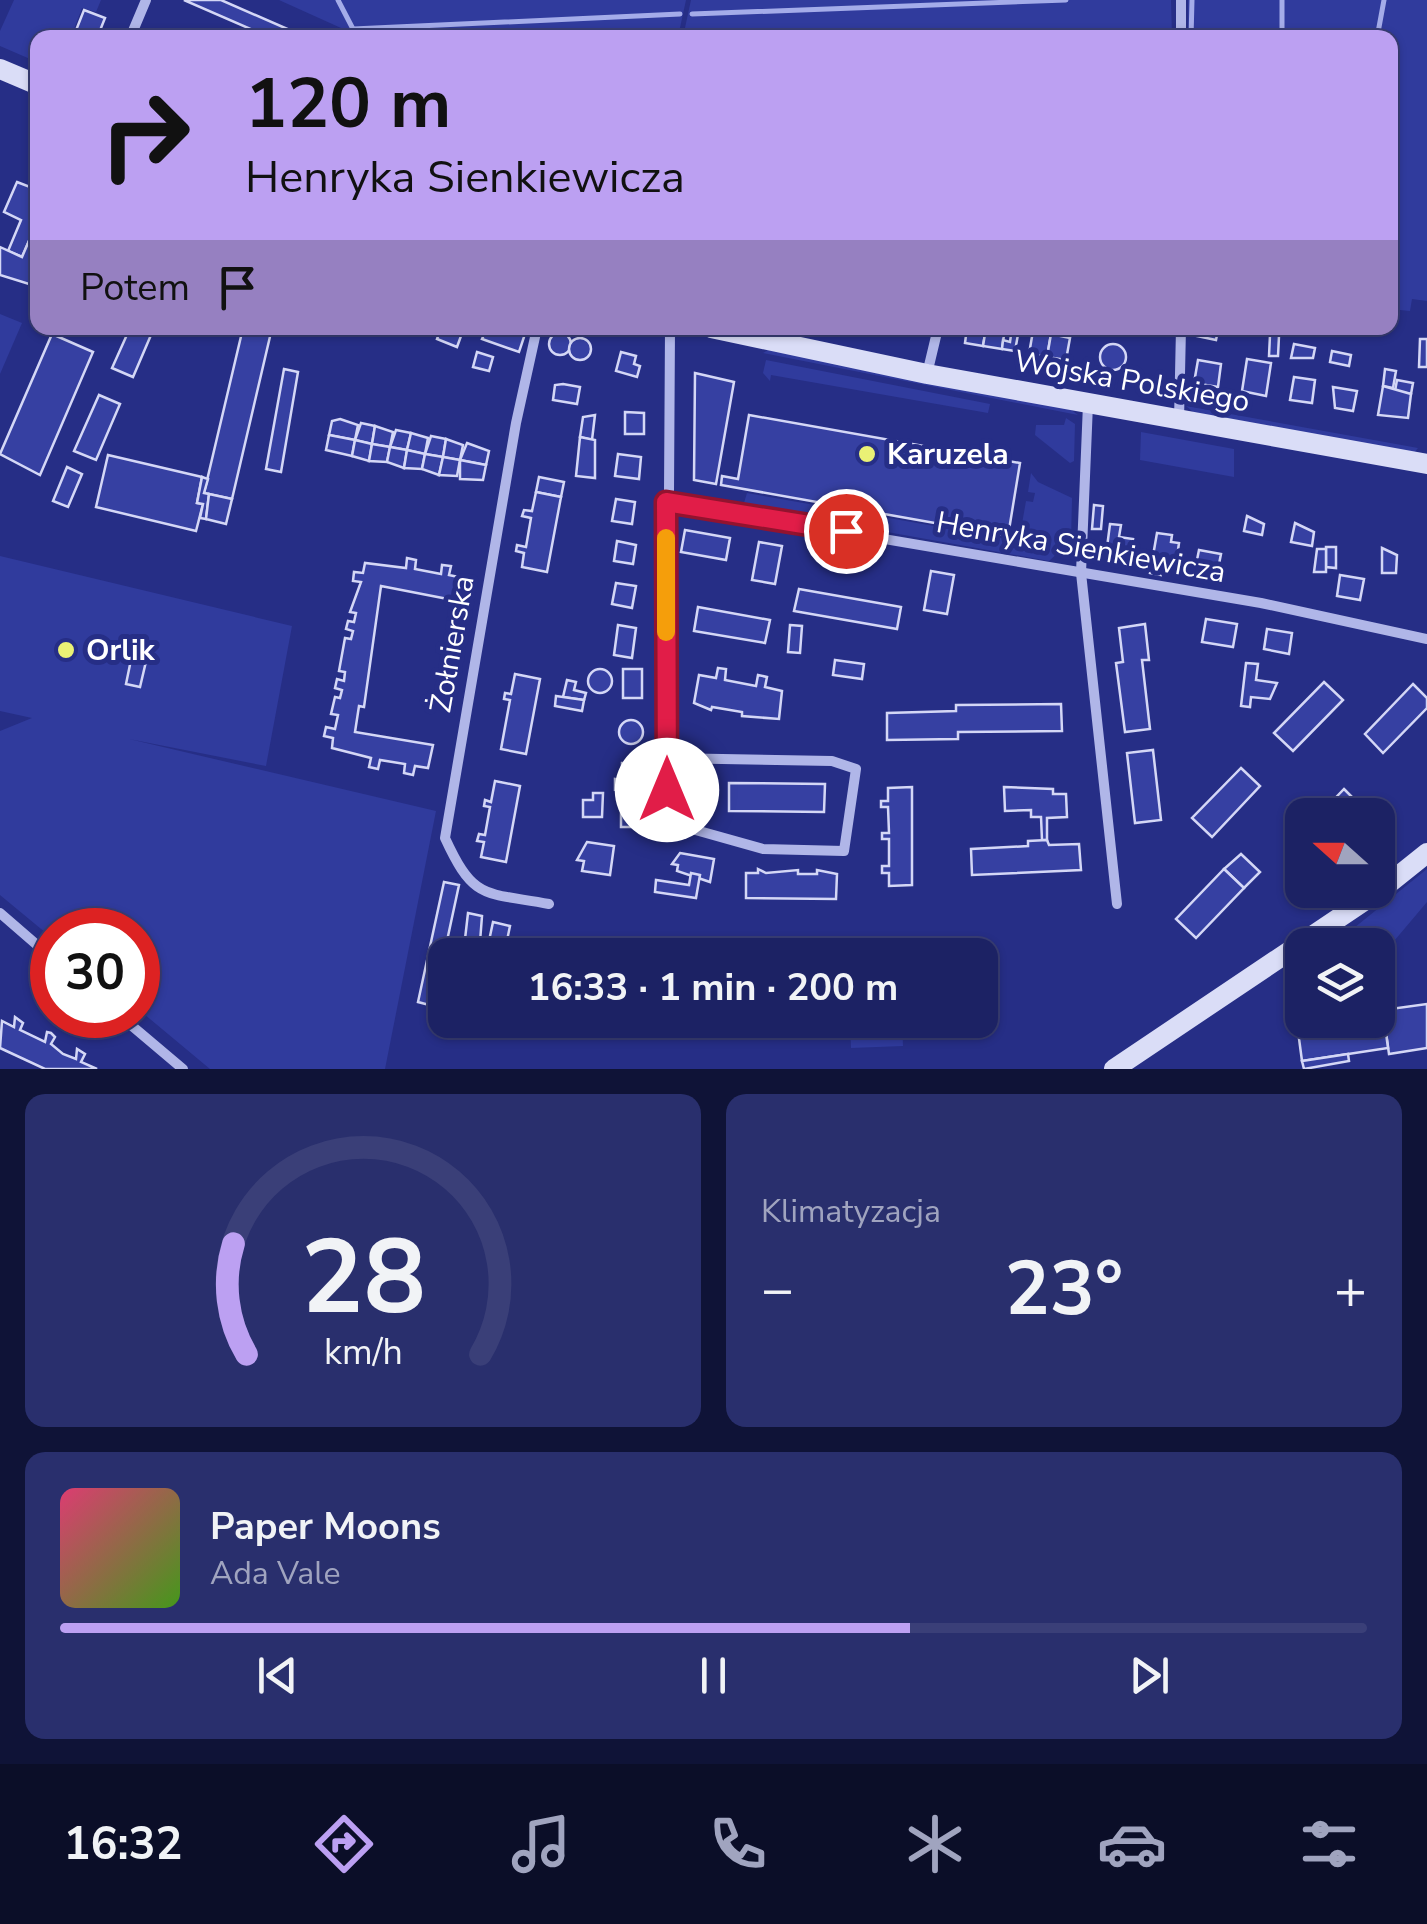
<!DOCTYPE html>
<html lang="pl">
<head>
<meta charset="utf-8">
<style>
  :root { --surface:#1c2264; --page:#292f6d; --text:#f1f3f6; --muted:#a0a4bf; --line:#3a3f78; --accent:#bca0f2 }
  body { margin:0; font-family:"Nunito Sans",sans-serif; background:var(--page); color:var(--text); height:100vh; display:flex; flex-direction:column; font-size:38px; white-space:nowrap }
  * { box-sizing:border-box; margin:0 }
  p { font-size:32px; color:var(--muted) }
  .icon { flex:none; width:55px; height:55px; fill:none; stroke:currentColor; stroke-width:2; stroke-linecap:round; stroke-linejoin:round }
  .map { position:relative; height:1069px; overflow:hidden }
  .details { display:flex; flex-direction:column; gap:25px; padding:25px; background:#0f1337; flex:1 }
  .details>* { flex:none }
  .guide { position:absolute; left:30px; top:30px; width:1368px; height:305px; border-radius:20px; box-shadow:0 2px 8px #0004,0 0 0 2px var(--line); background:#bca0f2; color:#111; overflow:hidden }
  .needle { width:65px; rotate:291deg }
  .controls { position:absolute; left:1285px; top:798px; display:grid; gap:20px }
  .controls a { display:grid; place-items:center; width:110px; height:110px; border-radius:20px; background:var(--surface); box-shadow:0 2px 8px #0004,0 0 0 2px var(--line); font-size:50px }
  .speed { position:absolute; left:30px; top:908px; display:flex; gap:20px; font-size:50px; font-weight:700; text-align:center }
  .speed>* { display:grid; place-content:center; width:130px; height:130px; border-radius:50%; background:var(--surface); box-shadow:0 2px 8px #0004,0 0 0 2px var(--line); line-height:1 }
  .speed .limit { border:15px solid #d22; background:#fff; color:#111 }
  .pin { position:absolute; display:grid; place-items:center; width:85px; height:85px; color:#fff; margin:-42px; border:5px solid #fff; border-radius:50%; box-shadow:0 2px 10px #0007 }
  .me { position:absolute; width:110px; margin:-55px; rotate:0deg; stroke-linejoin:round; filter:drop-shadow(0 0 8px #0008) }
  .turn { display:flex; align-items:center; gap:35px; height:210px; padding:0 50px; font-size:45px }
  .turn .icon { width:130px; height:130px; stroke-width:2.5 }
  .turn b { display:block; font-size:70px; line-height:85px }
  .then { display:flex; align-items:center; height:95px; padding:0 50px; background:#0003; gap:20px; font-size:38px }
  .big { font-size:75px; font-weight:700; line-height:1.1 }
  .details .widget { flex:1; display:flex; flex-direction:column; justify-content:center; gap:15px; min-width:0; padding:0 35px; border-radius:20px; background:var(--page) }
  .details .dial { align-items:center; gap:0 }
  .dial svg { height:260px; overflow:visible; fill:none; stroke:var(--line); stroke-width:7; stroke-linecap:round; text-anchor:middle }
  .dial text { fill:var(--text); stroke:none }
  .song { display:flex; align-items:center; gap:30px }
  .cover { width:120px; height:120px; border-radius:15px; background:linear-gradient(135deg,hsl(340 70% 55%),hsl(100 70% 35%)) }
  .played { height:10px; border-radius:5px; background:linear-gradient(90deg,var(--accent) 65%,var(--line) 65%) }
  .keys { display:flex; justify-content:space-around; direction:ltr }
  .heat { display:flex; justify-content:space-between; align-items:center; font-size:55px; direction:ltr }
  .details .tiles { flex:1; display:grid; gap:25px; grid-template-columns:1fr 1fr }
  .widget:last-child { grid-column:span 2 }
  .trip { position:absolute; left:428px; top:938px; width:570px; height:100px; border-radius:20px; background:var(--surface); box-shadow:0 2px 8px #0004,0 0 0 2px var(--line); font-weight:700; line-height:100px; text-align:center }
  .menu { display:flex; height:160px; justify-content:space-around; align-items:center; background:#0b0e28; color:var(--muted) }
  .menu .icon { width:70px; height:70px }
  .menu .selected { color:var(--accent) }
  .menu b { font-size:45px; color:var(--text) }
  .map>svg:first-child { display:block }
  .green { fill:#303b9d }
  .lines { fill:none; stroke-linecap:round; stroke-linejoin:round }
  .stream { stroke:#a4ace9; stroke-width:5 }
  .building { fill:#3640a2; stroke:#d4d7f6; stroke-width:2.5 }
  .street { stroke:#b0b6e8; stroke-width:10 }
  .secondary { stroke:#daddf7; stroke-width:20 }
  .route-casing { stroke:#92132f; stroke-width:25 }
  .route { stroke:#e11d48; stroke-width:18 }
  .slow { stroke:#f59e0b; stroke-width:18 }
  .poi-dot { fill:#eaf175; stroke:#262e86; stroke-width:4 }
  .labels { text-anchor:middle; stroke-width:10; stroke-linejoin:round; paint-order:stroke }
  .street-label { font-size:30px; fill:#fff; stroke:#262e86 }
  .poi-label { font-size:30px; font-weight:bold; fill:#fff; stroke:#262e86; text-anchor:start }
</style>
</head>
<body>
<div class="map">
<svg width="1427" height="1069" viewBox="0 0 1427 1069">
  <rect width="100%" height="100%" fill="#262e86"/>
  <g class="green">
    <polygon points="14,0 101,0 96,12 82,8 71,37 38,38 37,62 0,46 0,31"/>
    <polygon points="279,0 686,0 678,37 361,37"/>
    <polygon points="691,0 1171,0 1172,37 683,37"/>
    <polygon points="1188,0 1427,0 1427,301 1412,299 1410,311 1390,309 1390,38 1188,37"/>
    <polygon points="0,314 22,323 0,374"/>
    <polygon points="768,350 1070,409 1078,415 763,353"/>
    <polygon points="766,360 990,404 988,413 771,375 770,381 763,373"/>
    <polygon points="1186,406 1418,448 1414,453 1193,412"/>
    <polygon points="1066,418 1075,424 1074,461 1070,463 1035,435 1036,425 1064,425"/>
    <polygon points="1141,432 1234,449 1234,477 1140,460"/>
    <polygon points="1031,473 1038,482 1072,498 1071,541 1049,561 743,506 747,493 1019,541 1026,501 1033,502 1035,493 1028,492"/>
    <polygon points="0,556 292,626 266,766 129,739 436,811 385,1069 210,1069 138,1009 138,930 52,930 52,938 0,895 0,731 32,718 0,711"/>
    <polygon points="1427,869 1427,902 1378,960 1378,945 1362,945 1349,932"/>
    <polygon points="850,1020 902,1020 903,1046 851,1048"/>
  </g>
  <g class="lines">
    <g class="stream">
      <polyline points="338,0 353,29 680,14"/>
      <polyline points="692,14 1066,0"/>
      <polyline points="1191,38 1192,0"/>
      <polyline points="1282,38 1282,0"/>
      <polyline points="1377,38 1384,0"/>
    </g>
  </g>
  <g class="building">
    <polygon points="184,0 221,0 308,38 271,38"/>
    <polygon points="84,10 105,18 97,38 73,38"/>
    <polygon points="17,182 35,189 38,183 38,220 22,257 8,251 21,220 4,212"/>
    <polygon points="38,220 38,264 29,284 0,275 0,247 22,257"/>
    <polygon points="130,328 154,328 133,377 112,368"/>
    <polygon points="243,328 272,328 232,499 204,493"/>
    <polygon points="441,328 461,336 457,347 437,339"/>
    <polygon points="487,328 527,328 519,352 482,339"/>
    <polygon points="967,328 986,328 983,346 965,343"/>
    <polygon points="986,328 1005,328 1002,349 983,346"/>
    <polygon points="1012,328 1019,329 1015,351 1002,349 1003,340 1010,342"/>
    <polygon points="1199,328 1218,330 1216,340 1197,336"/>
    <polygon points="1033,331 1051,334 1047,357 1029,354"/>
    <circle cx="560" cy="344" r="11"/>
    <polygon points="52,334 93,352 40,475 0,454"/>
    <polygon points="1051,334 1070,338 1066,360 1047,357"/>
    <polygon points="1270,335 1279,336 1278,356 1269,356"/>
    <circle cx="580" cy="349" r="11"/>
    <polygon points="1420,339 1427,339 1427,367 1419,367"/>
    <polygon points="1294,344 1315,348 1313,358 1291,358"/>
    <circle cx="1113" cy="357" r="13"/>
    <polygon points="1332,351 1351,355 1349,366 1330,362"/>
    <polygon points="477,352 493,357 489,371 473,367"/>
    <polygon points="621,352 636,356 634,364 640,366 637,377 616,371"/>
    <polygon points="1247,359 1271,363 1266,396 1242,391"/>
    <polygon points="1198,360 1221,364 1218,387 1194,383"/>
    <polygon points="284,369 298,372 281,472 266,469"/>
    <polygon points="1385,369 1396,371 1393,388 1383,386"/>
    <polygon points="695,373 734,382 716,484 694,480"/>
    <polygon points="1125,375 1155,380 1153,388 1124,383"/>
    <polygon points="1294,377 1315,380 1312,403 1290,400"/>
    <polygon points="1397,380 1413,383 1411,394 1395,391"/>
    <polygon points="563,384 580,387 577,404 553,400 555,385"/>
    <polygon points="1383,386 1411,394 1408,418 1378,415"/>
    <polygon points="1333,387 1357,391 1353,411 1335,408"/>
    <polygon points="99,395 120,404 96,460 74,451"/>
    <polygon points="625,412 644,413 644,434 625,434"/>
    <polygon points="595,415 592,440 580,437 583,417"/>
    <polygon points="749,415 1020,463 1008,536 721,485 722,476 738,479"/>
    <polygon points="340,419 358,425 355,440 329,435 332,421"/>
    <polygon points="361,423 375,426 372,444 355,440"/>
    <polygon points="375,426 393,432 390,447 372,444"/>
    <polygon points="396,430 411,433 407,450 390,447"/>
    <polygon points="411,433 428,438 425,454 407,450"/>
    <polygon points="329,435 355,440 352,456 326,450"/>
    <polygon points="431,436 446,439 443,457 425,454"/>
    <polygon points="580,437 595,440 595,478 576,476"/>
    <polygon points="446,439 463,445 460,460 443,457"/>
    <polygon points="355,440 372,444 369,461 352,456"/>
    <polygon points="467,443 489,451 486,465 460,460"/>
    <polygon points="372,444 390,447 387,462 369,461"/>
    <polygon points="390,447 407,450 404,468 387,462"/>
    <polygon points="407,450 425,454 422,469 404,468"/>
    <polygon points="425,454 443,457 439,475 422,469"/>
    <polygon points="618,454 641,457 639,479 615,476"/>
    <polygon points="108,455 202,477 197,503 203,504 196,531 96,507"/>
    <polygon points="443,457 460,460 457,476 439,475"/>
    <polygon points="460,460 486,465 483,480 460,479"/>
    <polygon points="67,467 82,474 68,507 53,501"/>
    <polygon points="202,477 208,479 204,493 209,494 206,519 200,518 203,504 197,503"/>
    <polygon points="539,477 564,482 561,497 536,492"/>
    <polygon points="536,492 561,497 547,572 522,567 524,553 516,551 517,545 526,547 531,518 522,516 524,510 532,511"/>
    <polygon points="209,494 232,499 226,524 206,519"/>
    <polygon points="616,499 635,502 632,524 612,521"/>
    <polygon points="1094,505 1103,506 1101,529 1092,529"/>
    <polygon points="1247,516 1264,524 1262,535 1244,531"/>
    <polygon points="1295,523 1314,532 1312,546 1291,542"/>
    <polygon points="1110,524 1121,525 1119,537 1133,539 1129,558 1106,555"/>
    <polygon points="685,530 730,538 726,560 681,552"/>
    <polygon points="1157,533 1172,535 1171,542 1179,543 1175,571 1163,565 1161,575 1150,573"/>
    <polygon points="617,541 636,545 633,564 614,561"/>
    <polygon points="759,542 782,546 775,584 752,580"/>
    <polygon points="1326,547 1336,547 1336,568 1326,567"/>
    <polygon points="1382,548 1397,555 1396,573 1382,573"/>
    <polygon points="1317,549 1326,549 1326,572 1314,572"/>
    <polygon points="1199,550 1221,554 1217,574 1195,570"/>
    <polygon points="407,558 416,560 415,569 441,574 442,565 451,566 449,575 463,578 458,601 381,586 364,707 359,706 355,732 433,745 428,768 415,766 413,775 404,773 405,764 380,760 378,769 369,767 371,758 332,748 333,738 324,736 326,727 335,729 338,715 331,714 335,697 340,698 342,690 335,688 337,679 344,681 345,672 339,671 345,638 351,639 353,631 346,629 348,621 354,622 356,613 350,612 361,582 353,581 354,572 363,573 365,563 406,568"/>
    <polygon points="931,571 954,575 947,614 924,610"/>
    <polygon points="1340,575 1364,579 1360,600 1337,596"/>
    <polygon points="616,583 636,586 632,608 612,604"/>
    <polygon points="799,589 901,607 897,629 794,611"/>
    <polygon points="698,607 770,620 765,643 694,631"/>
    <polygon points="1206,619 1237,624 1233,647 1202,642"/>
    <polygon points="1145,624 1149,660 1142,660 1150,729 1125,732 1116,663 1123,662 1119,628"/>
    <polygon points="618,625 636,628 632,658 614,655"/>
    <polygon points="790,625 802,626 800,653 788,652"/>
    <polygon points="1267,629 1292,633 1289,654 1264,649"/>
    <polygon points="133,650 148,653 140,687 126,684"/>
    <polygon points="835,660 864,664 862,679 833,675"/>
    <polygon points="1246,663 1258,664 1256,680 1277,683 1270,699 1251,697 1250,707 1241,706"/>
    <polygon points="718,668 726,669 725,680 756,686 758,675 767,677 765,687 782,691 779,719 742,716 742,712 712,707 711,710 694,703 699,675 716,678"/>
    <rect x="623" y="669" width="19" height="29"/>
    <circle cx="600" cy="681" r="12"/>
    <polygon points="515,674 540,679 526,754 501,749 510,700 504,699 505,693 511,694"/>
    <polygon points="567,680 576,682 574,690 586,693 584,700 563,697"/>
    <polygon points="1324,682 1343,700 1293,751 1274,733"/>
    <polygon points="1413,684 1427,698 1427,708 1383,753 1365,734"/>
    <polygon points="556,696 584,700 582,711 555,706"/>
    <polygon points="1061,704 1062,731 958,732 958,739 887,740 887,713 956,711 956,705"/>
    <circle cx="631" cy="732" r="12"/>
    <polygon points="1153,750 1161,820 1135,823 1127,753"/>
    <polygon points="622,763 642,764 641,793 615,790 615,779 622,780"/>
    <polygon points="1241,768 1260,786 1212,837 1192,818"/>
    <polygon points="495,781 520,786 506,862 481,857 484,842 477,841 479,834 485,835 490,807 484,806 485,800 491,802"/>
    <polygon points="729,783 825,784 824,812 729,811"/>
    <polygon points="912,787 912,885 889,886 889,873 882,873 882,866 889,866 889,839 882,839 882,833 889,833 888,807 881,807 881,801 888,801 888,788"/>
    <polygon points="1004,787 1053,789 1053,794 1066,794 1067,817 1047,818 1047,840 1042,840 1041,817 1031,817 1031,810 1005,811"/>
    <polygon points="1344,789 1362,807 1355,815 1319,815"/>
    <polygon points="593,793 603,793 602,817 583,817 583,800 593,800"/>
    <rect x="621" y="806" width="21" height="21"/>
    <polygon points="1047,840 1049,845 1079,844 1081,870 972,875 971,849 1028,846 1028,841"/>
    <polygon points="587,842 614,846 610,875 582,871 584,861 577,860"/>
    <polygon points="680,853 714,859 710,882 677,871 678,865 672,864"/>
    <polygon points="1241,854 1260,872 1244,888 1224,869"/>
    <polygon points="758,869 766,873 798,870 798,874 817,874 817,870 837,874 836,899 746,898 746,873 758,873"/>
    <polygon points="1224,869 1244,888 1196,938 1176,919"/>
    <polygon points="691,873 700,875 696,898 655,892 656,880 689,885"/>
    <polygon points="444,882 459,885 433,1006 418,1002"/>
    <polygon points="468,913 482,916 480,942 465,939"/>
    <polygon points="493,922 510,926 504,955 486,955"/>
    <polygon points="538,941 555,944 553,955 535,955"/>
    <polygon points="1427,1004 1427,1048 1389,1054 1383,1010"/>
    <polygon points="15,1017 23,1023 20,1030 45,1042 47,1032 51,1033 55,1037 51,1044 63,1054 76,1059 77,1049 85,1054 81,1062 97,1069 45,1069 0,1048 2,1021 14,1027"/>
    <polygon points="1384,1018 1388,1048 1302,1061 1298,1031"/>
    <polygon points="495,1020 522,1020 520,1029 494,1024"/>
    <polygon points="1348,1054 1349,1061 1304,1069 1302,1061"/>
  </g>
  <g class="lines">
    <g class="street">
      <polyline points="1181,0 1181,38"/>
      <polyline points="130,38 146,0"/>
      <path d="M537,328L516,423L445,838C474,901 484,892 549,904"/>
      <polyline points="927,374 938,328"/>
      <polyline points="1088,404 1081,573 1117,904"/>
      <polyline points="1179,420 1181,328"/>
      <polyline points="666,502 1261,603 1427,639"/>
      <polyline points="666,758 832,761 856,769 844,851 763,849 667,822 670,328"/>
      <polyline points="0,913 52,958"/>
      <polyline points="119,1015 183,1069"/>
    </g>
    <g class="secondary">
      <polyline points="0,69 38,85"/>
      <polyline points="711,328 927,374 1427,464"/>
      <polyline points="1114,1069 1382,889 1427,853"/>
    </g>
  </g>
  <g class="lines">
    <defs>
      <polyline id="route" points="667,790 666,502 846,531"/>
    </defs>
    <use href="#route" class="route-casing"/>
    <use href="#route" class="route"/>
    <polyline class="slow" points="666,538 666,632"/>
  </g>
  <g class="poi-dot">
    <circle cx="867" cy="454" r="10"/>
    <circle cx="66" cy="650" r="10"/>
  </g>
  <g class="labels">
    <g class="street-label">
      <text transform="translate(1132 381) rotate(10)" y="10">Wojska Polskiego</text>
      <text transform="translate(1081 547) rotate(10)" y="10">Henryka Sienkiewicza</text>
      <text transform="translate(452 644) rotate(-80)" y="10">Żołnierska</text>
    </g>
    <g class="poi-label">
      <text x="887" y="464">Karuzela</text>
      <text x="86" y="660">Orlik</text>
    </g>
  </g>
</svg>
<div class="controls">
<a><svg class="needle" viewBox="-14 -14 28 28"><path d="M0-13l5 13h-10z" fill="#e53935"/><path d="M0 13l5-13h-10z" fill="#a0a4bf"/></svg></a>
<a><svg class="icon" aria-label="layers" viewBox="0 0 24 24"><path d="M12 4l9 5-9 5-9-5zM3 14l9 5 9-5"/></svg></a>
</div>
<div class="speed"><div class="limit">30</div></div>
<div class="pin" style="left:846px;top:531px;background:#d93025"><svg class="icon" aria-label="arrive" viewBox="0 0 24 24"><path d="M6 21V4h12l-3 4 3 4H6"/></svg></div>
<svg class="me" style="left:667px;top:790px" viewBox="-20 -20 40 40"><circle r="19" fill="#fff"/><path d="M0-13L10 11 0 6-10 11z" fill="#e11d48"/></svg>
<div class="trip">16:33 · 1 min · 200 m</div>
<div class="guide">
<div class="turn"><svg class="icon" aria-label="right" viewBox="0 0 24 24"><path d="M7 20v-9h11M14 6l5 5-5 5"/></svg><div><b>120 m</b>Henryka Sienkiewicza</div></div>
<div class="then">Potem<svg class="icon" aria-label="arrive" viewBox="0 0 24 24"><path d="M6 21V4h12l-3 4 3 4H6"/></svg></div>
</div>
</div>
<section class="details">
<div class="tiles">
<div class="widget dial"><svg viewBox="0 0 100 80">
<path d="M14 69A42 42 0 1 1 86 69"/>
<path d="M14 69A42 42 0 0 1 10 35" stroke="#bca0f2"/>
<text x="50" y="56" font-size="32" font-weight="700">28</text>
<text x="50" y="72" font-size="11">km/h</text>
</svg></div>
<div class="widget"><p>Klimatyzacja</p>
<div class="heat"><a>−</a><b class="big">23°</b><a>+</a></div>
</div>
<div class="widget">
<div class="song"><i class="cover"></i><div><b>Paper Moons</b><p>Ada Vale</p></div></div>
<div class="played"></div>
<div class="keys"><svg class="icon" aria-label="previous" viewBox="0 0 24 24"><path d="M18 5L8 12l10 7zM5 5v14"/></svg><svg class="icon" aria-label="pause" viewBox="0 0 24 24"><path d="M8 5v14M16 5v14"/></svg><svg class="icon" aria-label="next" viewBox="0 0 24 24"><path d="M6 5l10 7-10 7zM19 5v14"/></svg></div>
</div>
</div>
</section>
<nav class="menu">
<b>16:32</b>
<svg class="icon selected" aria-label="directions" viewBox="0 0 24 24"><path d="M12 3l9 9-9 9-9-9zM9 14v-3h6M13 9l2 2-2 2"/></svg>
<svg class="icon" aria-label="music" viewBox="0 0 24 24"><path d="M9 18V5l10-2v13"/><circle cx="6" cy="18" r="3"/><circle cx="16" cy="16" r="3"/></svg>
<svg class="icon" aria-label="phone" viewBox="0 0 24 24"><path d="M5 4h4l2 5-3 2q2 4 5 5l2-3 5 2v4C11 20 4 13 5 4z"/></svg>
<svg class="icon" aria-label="climate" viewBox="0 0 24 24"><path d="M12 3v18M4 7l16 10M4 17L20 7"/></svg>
<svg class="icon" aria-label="car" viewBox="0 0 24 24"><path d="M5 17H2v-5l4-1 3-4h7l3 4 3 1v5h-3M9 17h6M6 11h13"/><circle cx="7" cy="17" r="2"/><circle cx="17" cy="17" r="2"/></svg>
<svg class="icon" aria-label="filters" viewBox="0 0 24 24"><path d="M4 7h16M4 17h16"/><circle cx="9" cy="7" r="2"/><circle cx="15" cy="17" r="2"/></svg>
</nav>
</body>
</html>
